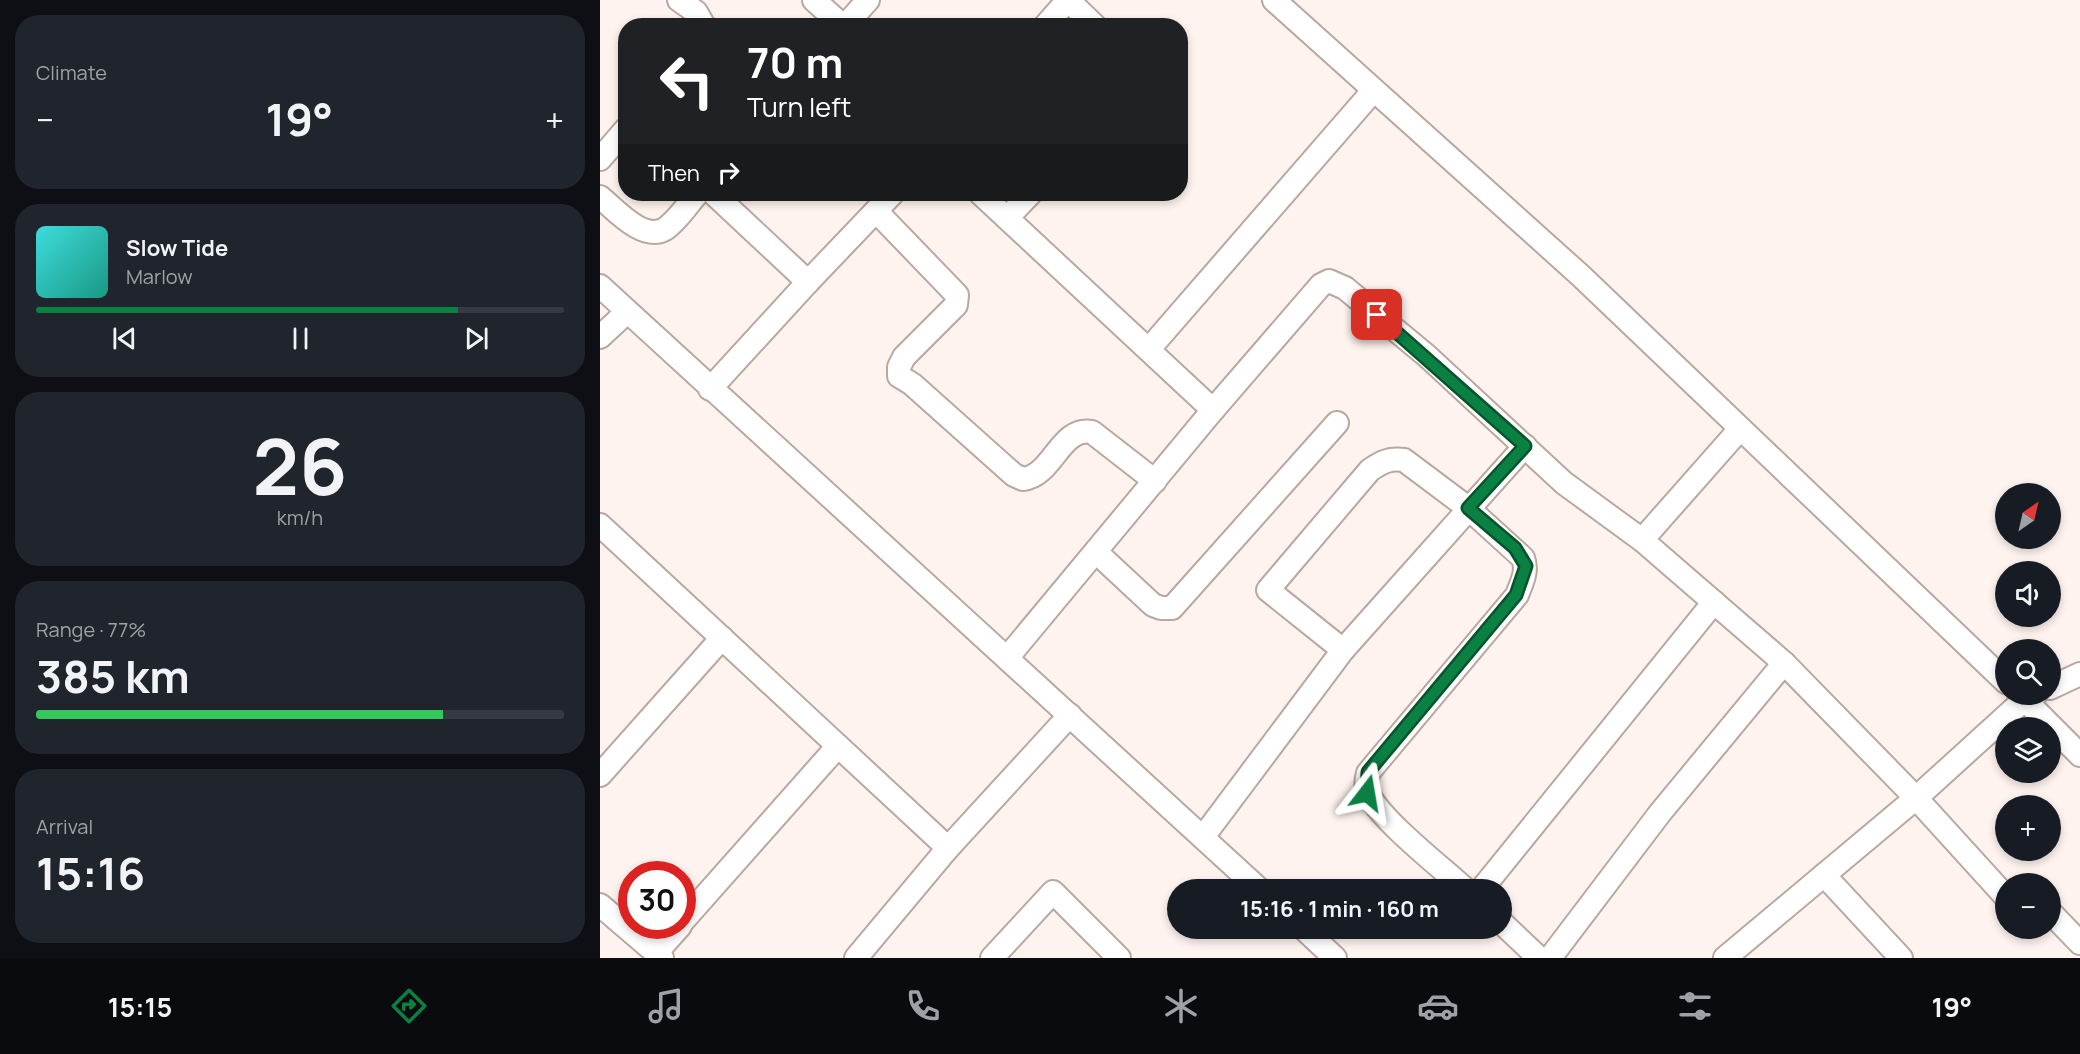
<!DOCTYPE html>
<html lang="en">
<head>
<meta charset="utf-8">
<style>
  :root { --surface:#171b24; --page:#20242c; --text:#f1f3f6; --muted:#9ea1a6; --line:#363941; --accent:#0b8043 }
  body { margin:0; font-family:Manrope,sans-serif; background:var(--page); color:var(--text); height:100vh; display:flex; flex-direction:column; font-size:22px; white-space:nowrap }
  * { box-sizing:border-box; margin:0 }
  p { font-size:20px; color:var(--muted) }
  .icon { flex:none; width:33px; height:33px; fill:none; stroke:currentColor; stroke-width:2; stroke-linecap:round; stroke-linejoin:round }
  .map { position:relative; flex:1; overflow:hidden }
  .side { display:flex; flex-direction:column; gap:15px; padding:15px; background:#0d0f14; width:600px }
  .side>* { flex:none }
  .hud { position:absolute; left:18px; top:18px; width:570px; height:183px; border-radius:24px; box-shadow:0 3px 9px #0003; background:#202124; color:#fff; overflow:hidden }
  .needle { width:39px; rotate:34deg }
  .controls { position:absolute; left:1395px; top:483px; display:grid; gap:12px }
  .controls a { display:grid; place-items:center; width:66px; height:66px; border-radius:50%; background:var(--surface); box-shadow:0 3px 9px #0003; font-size:30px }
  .speed { position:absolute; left:18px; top:861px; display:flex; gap:12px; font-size:30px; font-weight:700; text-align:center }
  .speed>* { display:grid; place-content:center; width:78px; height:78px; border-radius:50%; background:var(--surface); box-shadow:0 3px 9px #0003; line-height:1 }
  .speed .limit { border:9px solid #d22; background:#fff; color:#111 }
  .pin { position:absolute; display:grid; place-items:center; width:51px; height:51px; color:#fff; margin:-26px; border-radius:12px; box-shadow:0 3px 9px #0006 }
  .me { position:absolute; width:66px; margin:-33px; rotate:14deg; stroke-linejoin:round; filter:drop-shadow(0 0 4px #0008) }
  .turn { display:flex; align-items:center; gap:21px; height:126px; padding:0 30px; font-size:27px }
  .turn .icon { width:78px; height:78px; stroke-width:2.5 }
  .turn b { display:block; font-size:42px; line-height:51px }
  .then { display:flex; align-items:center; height:57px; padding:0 30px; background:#0003; gap:12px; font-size:22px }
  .big { font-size:45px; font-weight:700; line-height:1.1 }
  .side .widget { flex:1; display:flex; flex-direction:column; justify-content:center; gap:9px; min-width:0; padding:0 21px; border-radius:24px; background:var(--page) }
  .side .dial { align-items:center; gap:0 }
  .dial b { font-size:78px; line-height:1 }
  .song { display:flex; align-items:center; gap:18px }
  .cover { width:72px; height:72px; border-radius:9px; background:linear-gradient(135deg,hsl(180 70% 55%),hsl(170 70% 35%)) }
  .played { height:6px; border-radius:3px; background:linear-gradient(90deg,var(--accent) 80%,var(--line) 80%) }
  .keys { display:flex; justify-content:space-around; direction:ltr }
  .heat { display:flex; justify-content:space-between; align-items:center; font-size:33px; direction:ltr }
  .charge { height:9px; border-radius:4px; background:linear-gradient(90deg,#34c759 77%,var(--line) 0) }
  .trip { position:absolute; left:567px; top:879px; width:345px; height:60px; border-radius:30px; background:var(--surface); box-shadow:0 3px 9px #0003; font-weight:700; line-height:60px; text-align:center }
  .tabs { display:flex; height:96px; justify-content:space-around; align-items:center; background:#090b0e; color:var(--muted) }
  .tabs .icon { width:42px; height:42px }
  .tabs .on { color:var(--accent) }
  .tabs b { font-size:27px; color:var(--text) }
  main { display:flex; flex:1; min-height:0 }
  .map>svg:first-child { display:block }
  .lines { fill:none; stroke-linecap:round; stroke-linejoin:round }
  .minor-casing { stroke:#b9a8a0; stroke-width:26 }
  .minor { stroke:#fff; stroke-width:22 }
  .route-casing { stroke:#07532c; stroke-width:15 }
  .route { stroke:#0b8043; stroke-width:10 }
</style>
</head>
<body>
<main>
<section class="side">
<div class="widget"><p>Climate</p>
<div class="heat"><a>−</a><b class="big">19°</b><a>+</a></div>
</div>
<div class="widget">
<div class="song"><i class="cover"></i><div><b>Slow Tide</b><p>Marlow</p></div></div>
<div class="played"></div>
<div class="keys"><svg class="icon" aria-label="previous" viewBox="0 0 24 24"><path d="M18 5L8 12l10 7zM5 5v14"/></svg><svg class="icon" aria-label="pause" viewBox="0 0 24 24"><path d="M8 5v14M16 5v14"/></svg><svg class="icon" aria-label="next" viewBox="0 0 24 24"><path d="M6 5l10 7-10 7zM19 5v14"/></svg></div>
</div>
<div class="widget dial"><b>26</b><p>km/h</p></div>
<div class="widget"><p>Range · 77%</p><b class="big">385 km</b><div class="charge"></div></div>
<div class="widget"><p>Arrival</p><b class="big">15:16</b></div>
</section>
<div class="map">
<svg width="1480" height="958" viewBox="0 0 1480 958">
  <rect width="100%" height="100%" fill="#fef3ee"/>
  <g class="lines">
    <defs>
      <g id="minor">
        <polyline points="79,0 96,12 104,26"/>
        <polyline points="214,0 243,26"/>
        <polyline points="468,0 495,26"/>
        <polyline points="674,0 981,276 1406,682"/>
        <polyline points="245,26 268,0"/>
        <polyline points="445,26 468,0"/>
        <polyline points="0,159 26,129"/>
        <polyline points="114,194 208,282 292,194"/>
        <polyline points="381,194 613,410 721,285 729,281 745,288 827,356 964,483 1042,540"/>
        <path d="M0,197C15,209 43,242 65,229C77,221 88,204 97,194"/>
        <path d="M276,211L357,295L356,305L304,357L299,367V376L312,384L414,475L423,479C453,476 460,426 492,432L555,481"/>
        <polyline points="407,218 430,194"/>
        <polyline points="0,286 660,890"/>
        <polyline points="0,337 27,312"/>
        <polyline points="549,349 773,91"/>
        <polyline points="110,389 208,282"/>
        <polyline points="1140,429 1042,540 1184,663 1316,798 1406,897"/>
        <polyline points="0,525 348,848 470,715"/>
        <polyline points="496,552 553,605 561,608 572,608 737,423"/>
        <path d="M743,650L668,590L770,470C782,462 789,458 804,460L868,508L923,558C928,571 922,582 917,595L768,773C766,780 765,788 769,795C783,822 841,867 866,890"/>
        <polyline points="407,658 613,410"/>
        <polyline points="1450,688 1480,674"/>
        <polyline points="1419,694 1480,755"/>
        <polyline points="0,775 122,638"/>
        <polyline points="603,837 743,650 925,446"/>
        <polyline points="1224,875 1301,958"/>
        <polyline points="881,890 1114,602"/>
        <polyline points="0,905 62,958"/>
        <polyline points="1450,912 1480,943"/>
        <polyline points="82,922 238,746"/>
        <polyline points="902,923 939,958"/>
        <polyline points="703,928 735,958"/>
        <polyline points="56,953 80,926"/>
        <polyline points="256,958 348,848"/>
        <polyline points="392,958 453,892 519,958"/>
        <polyline points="950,958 1060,813 1184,663"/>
        <polyline points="1125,958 1316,798 1424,700 1436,694"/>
      </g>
    </defs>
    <use href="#minor" class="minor-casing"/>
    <use href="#minor" class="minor"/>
  </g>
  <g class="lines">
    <defs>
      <polyline id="route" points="767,793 768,772 916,595 926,566 915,548 868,508 925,446 777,315"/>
    </defs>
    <use href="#route" class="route-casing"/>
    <use href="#route" class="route"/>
  </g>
</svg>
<div class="controls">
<a><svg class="needle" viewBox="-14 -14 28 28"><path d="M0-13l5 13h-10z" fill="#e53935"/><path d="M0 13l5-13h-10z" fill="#9ea1a6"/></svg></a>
<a><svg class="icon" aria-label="sound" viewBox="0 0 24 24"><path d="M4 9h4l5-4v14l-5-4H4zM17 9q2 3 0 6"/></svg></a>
<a><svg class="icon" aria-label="search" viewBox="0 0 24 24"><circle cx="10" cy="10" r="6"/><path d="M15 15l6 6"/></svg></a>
<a><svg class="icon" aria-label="layers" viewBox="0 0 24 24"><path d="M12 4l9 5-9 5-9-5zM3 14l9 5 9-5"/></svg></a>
<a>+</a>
<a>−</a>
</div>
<div class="speed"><div class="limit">30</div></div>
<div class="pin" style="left:777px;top:315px;background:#d93025"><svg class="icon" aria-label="arrive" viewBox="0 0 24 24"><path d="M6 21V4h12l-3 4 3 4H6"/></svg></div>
<svg class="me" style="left:767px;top:793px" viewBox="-20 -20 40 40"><path d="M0-17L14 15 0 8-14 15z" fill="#0b8043" stroke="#fff" stroke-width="4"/></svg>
<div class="trip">15:16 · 1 min · 160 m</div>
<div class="hud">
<div class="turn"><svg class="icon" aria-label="left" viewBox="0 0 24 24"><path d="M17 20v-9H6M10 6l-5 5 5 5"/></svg><div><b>70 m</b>Turn left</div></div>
<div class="then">Then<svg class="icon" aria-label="right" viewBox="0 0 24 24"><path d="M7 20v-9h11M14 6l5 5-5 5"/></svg></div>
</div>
</div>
</main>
<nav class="tabs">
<b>15:15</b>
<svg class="icon on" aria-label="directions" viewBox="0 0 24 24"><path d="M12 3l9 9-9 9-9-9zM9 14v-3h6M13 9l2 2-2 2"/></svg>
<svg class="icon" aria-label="music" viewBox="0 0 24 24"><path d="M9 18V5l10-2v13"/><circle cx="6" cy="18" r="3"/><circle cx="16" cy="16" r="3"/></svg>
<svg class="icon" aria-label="phone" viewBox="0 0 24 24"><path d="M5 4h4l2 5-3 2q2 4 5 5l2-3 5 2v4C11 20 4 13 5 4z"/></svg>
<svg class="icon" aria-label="climate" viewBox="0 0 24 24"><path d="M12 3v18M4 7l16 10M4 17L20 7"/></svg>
<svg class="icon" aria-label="car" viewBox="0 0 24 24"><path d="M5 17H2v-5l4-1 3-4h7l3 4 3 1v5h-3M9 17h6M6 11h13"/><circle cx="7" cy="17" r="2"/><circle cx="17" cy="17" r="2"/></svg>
<svg class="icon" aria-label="filters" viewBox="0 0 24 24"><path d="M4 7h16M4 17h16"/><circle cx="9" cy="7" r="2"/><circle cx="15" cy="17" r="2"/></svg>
<b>19°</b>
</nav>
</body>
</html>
